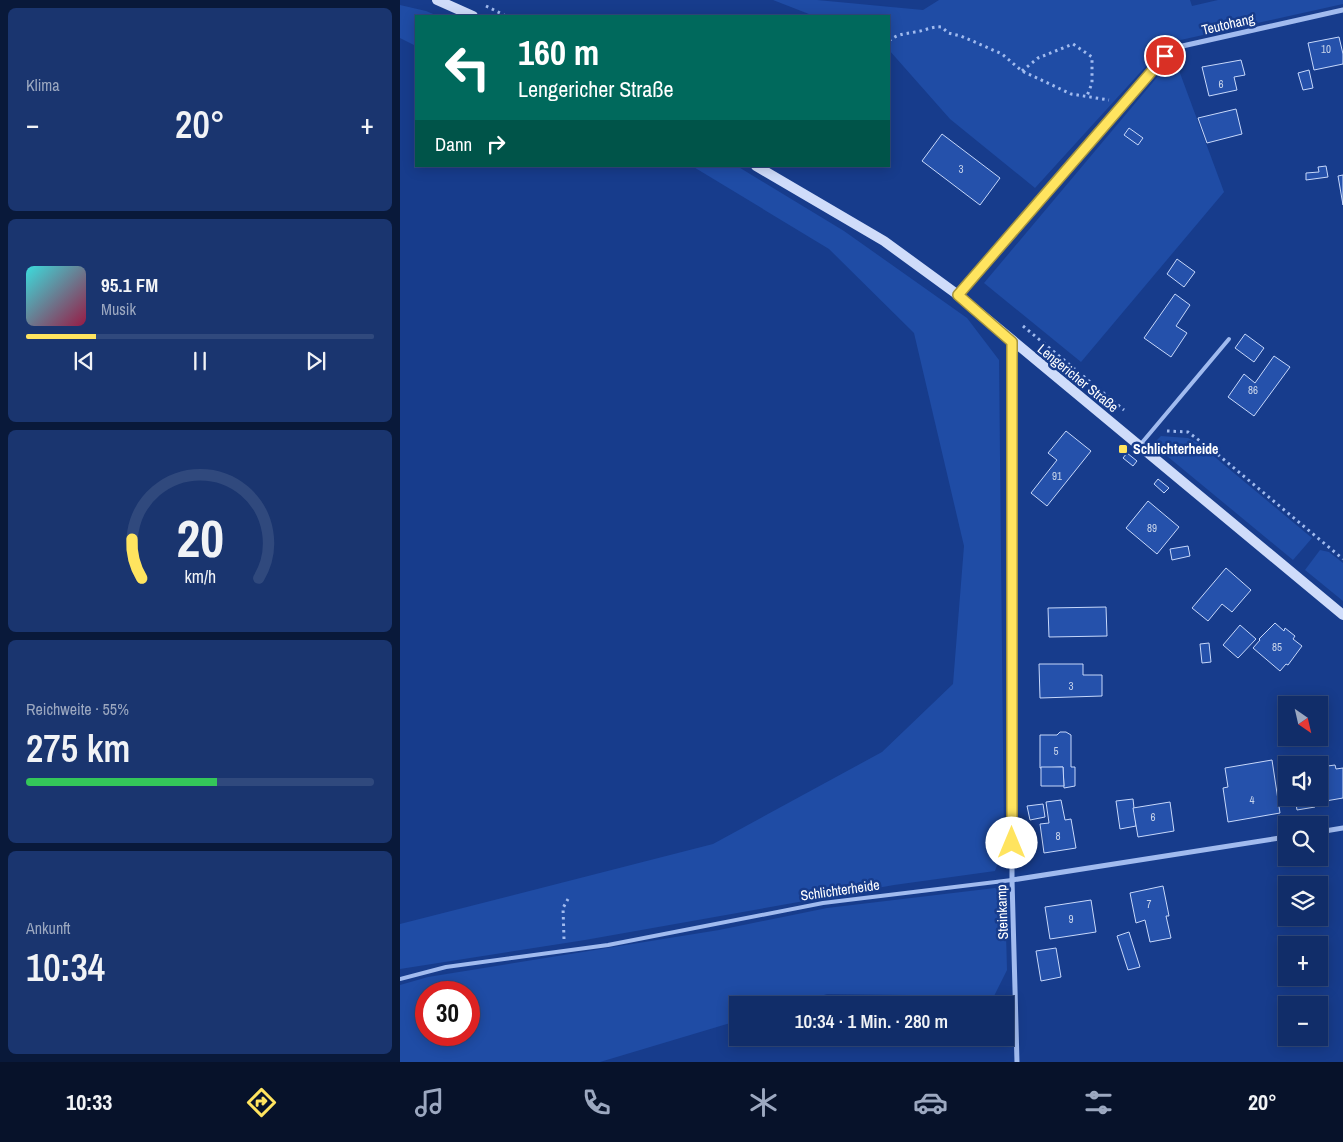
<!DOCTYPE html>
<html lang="de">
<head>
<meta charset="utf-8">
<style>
  :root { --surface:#112d69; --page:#1a356f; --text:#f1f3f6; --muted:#9ca8c0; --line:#30497d; --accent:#ffe45f }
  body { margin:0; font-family:"Archivo Narrow",sans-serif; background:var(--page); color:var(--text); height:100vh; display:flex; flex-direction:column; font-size:19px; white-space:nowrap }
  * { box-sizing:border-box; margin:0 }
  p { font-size:16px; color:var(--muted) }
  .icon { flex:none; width:28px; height:28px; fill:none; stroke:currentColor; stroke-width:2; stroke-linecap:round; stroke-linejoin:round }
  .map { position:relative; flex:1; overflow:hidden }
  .side { display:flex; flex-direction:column; gap:8px; padding:8px; background:#09193a; width:400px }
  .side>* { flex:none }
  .guide { position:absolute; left:15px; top:15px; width:475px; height:152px; border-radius:0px; box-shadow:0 2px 12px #0003,0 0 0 1px var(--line); background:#00695c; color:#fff; overflow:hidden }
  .needle { width:32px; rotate:146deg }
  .tools { position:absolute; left:878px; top:696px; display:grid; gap:10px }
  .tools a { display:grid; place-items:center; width:50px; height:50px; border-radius:0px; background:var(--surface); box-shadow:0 2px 12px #0003,0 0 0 1px var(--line); font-size:25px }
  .speed { position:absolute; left:15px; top:981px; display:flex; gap:10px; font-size:25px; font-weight:700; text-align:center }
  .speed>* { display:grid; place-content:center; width:65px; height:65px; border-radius:50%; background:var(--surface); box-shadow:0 2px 12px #0003,0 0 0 1px var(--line); line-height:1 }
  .speed .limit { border:8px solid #d22; background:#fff; color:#111 }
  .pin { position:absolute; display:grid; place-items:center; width:42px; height:42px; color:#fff; margin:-21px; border:2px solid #fff; border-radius:50%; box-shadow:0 1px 5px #0007 }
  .me { position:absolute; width:55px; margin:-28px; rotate:0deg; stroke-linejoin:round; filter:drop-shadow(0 0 4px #0008) }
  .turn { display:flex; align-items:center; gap:18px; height:105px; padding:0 20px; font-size:22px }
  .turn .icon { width:65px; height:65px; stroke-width:2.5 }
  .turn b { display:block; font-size:35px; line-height:42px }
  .then { display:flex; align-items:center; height:48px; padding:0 20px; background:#0003; gap:10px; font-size:19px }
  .big { font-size:38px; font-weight:600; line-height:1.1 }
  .side .widget { flex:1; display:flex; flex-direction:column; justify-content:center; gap:8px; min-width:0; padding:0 18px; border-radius:8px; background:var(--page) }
  .side .dial { align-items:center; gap:0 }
  .dial svg { height:130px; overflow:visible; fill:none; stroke:var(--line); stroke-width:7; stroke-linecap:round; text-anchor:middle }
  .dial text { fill:var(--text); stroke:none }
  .song { display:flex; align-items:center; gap:15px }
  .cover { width:60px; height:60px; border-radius:8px; background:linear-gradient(135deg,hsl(180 70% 55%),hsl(340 70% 35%)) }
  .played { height:5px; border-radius:2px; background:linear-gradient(90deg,var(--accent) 20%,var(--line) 20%) }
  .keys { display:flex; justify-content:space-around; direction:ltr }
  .heat { display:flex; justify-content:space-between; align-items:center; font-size:28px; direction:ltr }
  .charge { height:8px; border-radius:4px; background:linear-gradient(90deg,#34c759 55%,var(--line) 0) }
  .trip { position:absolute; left:329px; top:996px; width:285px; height:50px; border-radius:0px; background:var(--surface); box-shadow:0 2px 12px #0003,0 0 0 1px var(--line); font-weight:600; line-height:50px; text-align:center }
  .dock { display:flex; height:80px; justify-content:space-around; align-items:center; background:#07122a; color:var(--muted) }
  .dock .icon { width:35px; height:35px }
  .dock .selected { color:var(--accent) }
  .dock b { font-size:22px; color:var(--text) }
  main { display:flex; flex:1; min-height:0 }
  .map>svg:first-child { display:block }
  .green { fill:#1f4ca5; fill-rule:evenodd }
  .building { fill:#2551ab; stroke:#c7d8fb }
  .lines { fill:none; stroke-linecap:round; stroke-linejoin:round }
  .path { stroke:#a1bbef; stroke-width:3; stroke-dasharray:2.5 4; stroke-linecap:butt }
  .lane { stroke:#a1bbef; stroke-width:4 }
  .street { stroke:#a1bbef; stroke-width:5 }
  .secondary { stroke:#cfdcfa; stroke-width:10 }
  .route-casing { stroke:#a6943e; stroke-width:12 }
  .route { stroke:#ffe45f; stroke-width:9 }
  .poi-dot { fill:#ffe45f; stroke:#173c8c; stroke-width:2 }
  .labels { text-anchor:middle; stroke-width:5; stroke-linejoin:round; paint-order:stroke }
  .number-label { font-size:11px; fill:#c8d4ea }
  .street-label { font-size:14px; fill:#fff; stroke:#173c8c }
  .poi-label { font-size:14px; font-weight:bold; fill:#fff; stroke:#173c8c; text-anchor:start }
</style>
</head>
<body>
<main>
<section class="side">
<div class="widget"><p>Klima</p>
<div class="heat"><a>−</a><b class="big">20°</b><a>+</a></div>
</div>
<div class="widget">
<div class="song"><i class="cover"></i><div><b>95.1 FM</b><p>Musik</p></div></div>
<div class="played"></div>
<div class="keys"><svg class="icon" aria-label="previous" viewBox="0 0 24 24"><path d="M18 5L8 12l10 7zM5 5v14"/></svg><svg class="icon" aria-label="pause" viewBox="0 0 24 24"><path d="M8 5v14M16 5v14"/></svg><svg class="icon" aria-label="next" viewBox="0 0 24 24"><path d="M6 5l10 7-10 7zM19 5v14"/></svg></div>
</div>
<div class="widget dial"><svg viewBox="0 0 100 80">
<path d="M14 69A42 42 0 1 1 86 69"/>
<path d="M14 69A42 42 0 0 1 8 45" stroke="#ffe45f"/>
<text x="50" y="56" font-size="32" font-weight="700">20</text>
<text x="50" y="72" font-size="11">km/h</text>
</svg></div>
<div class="widget"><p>Reichweite · 55%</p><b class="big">275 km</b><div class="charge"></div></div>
<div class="widget"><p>Ankunft</p><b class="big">10:34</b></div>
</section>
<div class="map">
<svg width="943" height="1062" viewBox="0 0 943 1062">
  <rect width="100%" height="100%" fill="#173c8c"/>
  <g class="green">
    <polygon points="373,0 417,0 523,10 539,0 790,0 792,6 818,0 943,0 943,4 767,43 635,188 550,119 489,50 489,16 414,16"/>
    <polygon points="0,5 26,11 38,16 16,16 16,46 0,38"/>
    <polygon points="774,57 824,192 681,362 584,283"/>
    <polygon points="292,166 337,166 444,231 567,318 599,360 604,845 595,871 494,885 185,940 0,969 0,924 313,844 482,752 553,684 564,546 514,333 429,249"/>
    <polygon points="761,436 788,438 798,443 912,538 893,560 756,447 756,441"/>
    <polygon points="920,550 929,552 943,563 943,601 905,570"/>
    <path d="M595,888L605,896L607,970L594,996L427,994L392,1005H338L337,1021L200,1062H0V985L28,977L319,930L427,908ZM69,992V1035H26V992Z"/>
  </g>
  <g class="building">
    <polygon points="939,37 943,54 943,64 914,70 908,43"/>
    <polygon points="841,60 845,75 834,77 837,90 809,96 802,67"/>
    <polygon points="909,70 913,88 903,90 898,73"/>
    <polygon points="836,109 842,134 807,143 798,118"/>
    <polygon points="729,128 743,138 738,145 724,135"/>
    <polygon points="542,134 600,178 580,205 522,161"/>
    <polygon points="926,166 928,177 906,180 906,173 919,172 918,167"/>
    <polygon points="943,175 943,205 938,176"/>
    <polygon points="777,259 795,272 784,287 767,274"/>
    <polygon points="775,294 790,305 776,326 787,333 771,357 744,338"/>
    <polygon points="845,334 864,348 854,362 835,348"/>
    <polygon points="874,356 890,367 854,416 828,397 844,374 855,383"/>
    <polygon points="666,431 691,451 647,506 631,493 657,460 648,453"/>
    <polygon points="727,453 737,461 733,466 723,458"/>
    <polygon points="758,479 769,488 764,493 754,484"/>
    <polygon points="748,501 779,527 757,554 726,528"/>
    <polygon points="788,546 790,556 772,560 770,549"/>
    <polygon points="826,568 851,590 832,612 822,604 808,621 792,608"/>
    <polygon points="706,607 707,636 649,637 648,608"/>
    <polygon points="875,623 884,631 885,628 895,636 893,639 902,646 888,665 886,664 880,671 853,648 860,640 859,639"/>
    <polygon points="840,625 856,639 838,658 823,645"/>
    <polygon points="809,643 811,662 802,663 800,644"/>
    <polygon points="639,664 683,664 683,675 702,675 702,696 640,698"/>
    <polygon points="660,732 666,732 671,735 671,767 675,767 675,786 664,788 663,767 640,768 640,735 657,735"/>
    <polygon points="872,760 880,813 828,822 823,788 828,787 825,768"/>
    <polygon points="935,765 936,769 943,768 943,798 914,803 913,798 919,798 919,771 921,770 920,767"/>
    <polygon points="641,767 663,767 664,786 641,786"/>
    <polygon points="895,798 913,798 915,807 897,810"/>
    <polygon points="733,799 736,826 720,829 716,801"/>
    <polygon points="661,800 665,820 671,819 676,848 644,853 640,824 649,823 646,802"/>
    <polygon points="770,802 774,831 738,837 733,808"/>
    <polygon points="643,804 645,817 630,820 627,806"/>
    <polygon points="763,886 769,916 766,916 771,938 750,942 745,920 736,923 730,893"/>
    <polygon points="691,900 696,932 650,939 645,907"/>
    <polygon points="729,932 740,967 728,970 717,936"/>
    <polygon points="656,948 661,977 641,981 636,951"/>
  </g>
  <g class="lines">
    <g class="path">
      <polyline points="86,6 106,16"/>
      <path d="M489,41C497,34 504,34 515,32C524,31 532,26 542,27L548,33L561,36L602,54L622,71L652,85L671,94L709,100"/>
      <polyline points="622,71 638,58 673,44 692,57 692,83 687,96"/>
      <polyline points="623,326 724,410"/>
      <polyline points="767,431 788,432 816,453 943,559"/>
      <polyline points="164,939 163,908 168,899"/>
    </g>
    <g class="lane">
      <polyline points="740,445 829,339"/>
      <polyline points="0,979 46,967 208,945 423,903 612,880"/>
    </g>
    <g class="street">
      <polyline points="558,295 771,50 778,47 943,10"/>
      <polyline points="612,342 612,880 617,1062"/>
      <polyline points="919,832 943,828"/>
      <polyline points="612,880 886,837"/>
    </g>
    <g class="secondary">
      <polyline points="37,0 73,16"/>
      <polyline points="356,166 484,241 558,295 943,615"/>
    </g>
  </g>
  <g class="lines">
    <defs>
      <polyline id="route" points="612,843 612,342 558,295 765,56"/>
    </defs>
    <use href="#route" class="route-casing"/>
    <use href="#route" class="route"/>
  </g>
  <rect class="poi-dot" x="718" y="444" width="10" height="10" rx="2.5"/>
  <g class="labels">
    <g class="number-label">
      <text x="926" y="53">10</text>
      <text x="821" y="88">6</text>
      <text x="561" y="173">3</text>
      <text x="853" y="394">86</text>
      <text x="657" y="480">91</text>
      <text x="752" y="532">89</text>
      <text x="877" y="651">85</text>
      <text x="671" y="690">3</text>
      <text x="656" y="755">5</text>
      <text x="852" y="804">4</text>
      <text x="753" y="821">6</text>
      <text x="658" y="840">8</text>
      <text x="749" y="908">7</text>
      <text x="671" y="923">9</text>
    </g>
    <g class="street-label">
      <text transform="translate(828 24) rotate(-13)" y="5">Teutohang</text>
      <text transform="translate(678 378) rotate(39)" y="5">Lengericher Straße</text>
      <text transform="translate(440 890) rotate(-8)" y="5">Schlichterheide</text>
      <text transform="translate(602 912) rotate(-92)" y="5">Steinkamp</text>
    </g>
    <g class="poi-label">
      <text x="733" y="454">Schlichterheide</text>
    </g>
  </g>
</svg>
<div class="tools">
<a><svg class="needle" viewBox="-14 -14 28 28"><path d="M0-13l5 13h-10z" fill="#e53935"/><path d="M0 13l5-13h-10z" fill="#9ca8c0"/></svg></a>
<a><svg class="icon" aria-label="sound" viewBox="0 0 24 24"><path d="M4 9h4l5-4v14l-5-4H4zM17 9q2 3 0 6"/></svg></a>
<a><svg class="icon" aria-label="search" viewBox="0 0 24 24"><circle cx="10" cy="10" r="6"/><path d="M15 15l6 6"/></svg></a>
<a><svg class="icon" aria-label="layers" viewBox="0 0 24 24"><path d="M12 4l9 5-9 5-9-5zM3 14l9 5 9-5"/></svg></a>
<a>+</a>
<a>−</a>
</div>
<div class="speed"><div class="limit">30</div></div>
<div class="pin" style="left:765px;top:56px;background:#d93025"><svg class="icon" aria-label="arrive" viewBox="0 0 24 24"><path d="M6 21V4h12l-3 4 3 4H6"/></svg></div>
<svg class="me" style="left:612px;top:843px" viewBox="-20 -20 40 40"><circle r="19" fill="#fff"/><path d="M0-13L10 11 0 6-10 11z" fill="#ffe45f"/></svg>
<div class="trip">10:34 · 1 Min. · 280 m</div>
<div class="guide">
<div class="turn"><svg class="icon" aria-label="left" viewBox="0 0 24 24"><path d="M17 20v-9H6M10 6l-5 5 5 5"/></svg><div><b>160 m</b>Lengericher Straße</div></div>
<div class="then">Dann<svg class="icon" aria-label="right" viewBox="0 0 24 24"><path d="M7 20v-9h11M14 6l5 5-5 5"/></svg></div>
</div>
</div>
</main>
<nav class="dock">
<b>10:33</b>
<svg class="icon selected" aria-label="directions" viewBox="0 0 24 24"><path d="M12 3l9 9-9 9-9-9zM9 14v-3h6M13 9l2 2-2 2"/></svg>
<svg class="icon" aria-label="music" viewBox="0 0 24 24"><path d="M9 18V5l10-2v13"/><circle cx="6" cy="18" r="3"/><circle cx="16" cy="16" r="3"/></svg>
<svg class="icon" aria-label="phone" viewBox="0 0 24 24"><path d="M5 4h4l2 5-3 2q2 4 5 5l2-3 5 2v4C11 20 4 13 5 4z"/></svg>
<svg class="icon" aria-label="climate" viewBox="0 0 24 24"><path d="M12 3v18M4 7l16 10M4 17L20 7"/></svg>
<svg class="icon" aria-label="car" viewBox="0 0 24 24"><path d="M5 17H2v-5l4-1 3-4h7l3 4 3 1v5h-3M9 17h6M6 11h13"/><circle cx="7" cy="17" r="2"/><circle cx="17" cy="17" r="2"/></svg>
<svg class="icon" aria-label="filters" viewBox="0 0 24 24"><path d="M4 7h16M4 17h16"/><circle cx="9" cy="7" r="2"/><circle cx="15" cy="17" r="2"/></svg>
<b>20°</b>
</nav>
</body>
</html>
